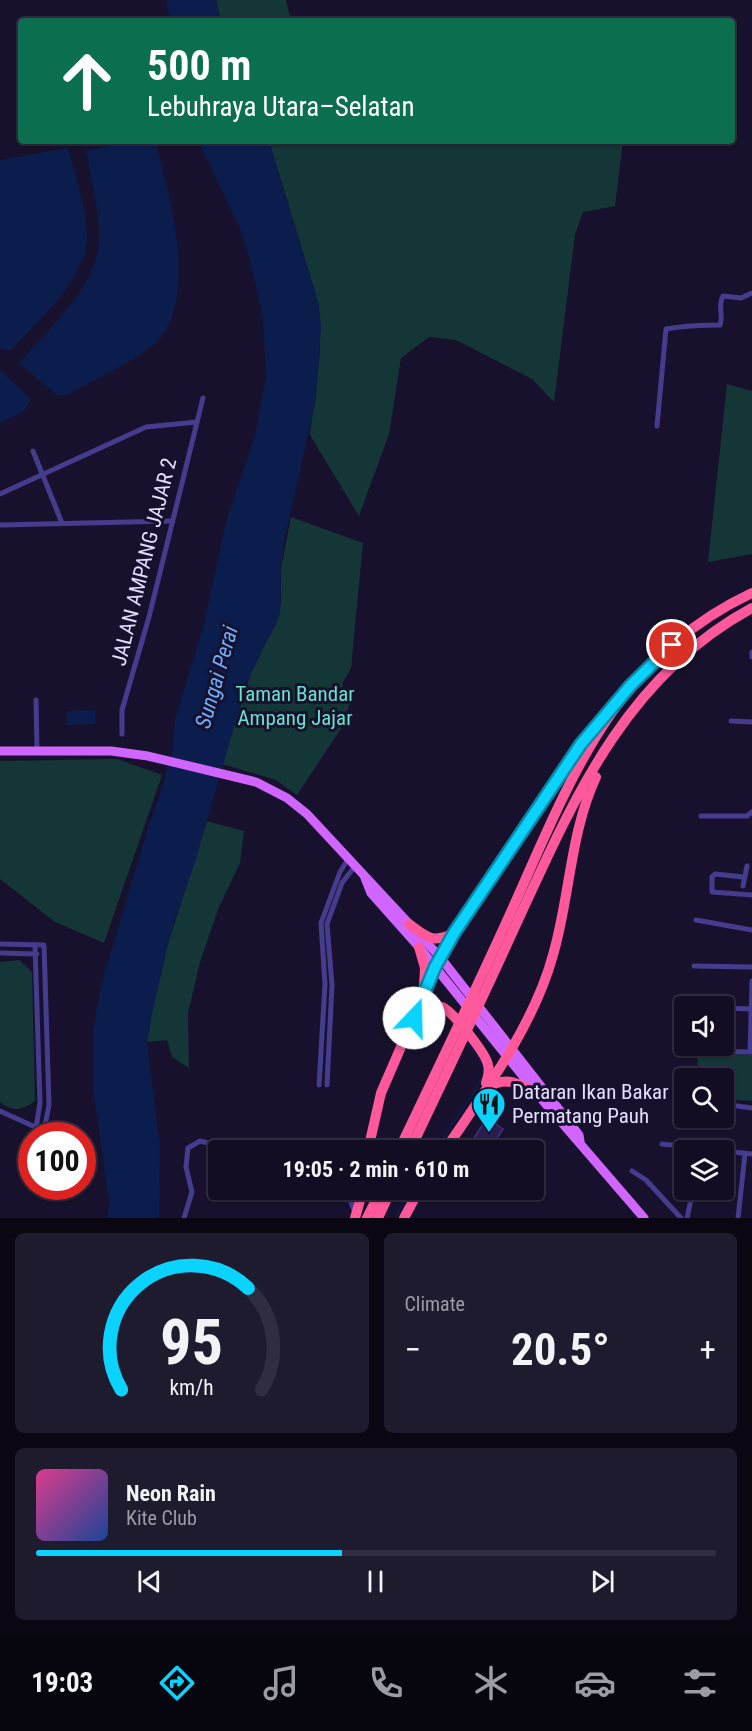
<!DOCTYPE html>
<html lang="en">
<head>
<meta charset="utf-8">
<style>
  :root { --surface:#120d22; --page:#1f1b2f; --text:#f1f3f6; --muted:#9c9ca5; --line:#312d40; --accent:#0ad3ff }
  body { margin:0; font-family:"Roboto Condensed",sans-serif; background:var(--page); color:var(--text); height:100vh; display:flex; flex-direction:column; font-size:22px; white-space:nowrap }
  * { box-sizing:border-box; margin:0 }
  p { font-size:20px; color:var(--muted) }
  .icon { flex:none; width:33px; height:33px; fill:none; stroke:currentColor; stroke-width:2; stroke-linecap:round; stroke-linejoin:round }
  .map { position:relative; height:1218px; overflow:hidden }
  .details { display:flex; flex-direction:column; gap:15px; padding:15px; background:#0a0713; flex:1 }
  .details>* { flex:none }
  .banner { position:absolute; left:18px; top:18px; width:717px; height:126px; border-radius:6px; box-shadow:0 2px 4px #0004,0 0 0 2px var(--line); background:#0b6e4f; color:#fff; overflow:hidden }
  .buttons { position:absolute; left:674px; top:996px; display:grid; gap:12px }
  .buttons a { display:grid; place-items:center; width:60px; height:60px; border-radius:6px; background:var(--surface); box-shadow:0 2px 4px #0004,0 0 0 2px var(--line); font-size:30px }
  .speed { position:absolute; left:18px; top:1122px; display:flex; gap:12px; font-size:30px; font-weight:700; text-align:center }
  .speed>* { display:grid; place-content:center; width:78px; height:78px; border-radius:50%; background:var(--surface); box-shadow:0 2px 4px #0004,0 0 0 2px var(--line); line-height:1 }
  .speed .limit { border:9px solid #d22; background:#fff; color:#111 }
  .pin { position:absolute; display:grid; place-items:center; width:51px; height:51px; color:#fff; margin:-26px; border:3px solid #fff; border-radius:50%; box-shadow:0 2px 6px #0007 }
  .me { position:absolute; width:66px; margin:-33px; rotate:21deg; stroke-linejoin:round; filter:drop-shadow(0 0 4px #0008) }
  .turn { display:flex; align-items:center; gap:21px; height:126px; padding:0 30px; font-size:27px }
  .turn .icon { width:78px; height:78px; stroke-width:2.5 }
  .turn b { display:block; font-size:42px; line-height:51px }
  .big { font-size:45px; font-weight:700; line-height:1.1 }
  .details .widget { flex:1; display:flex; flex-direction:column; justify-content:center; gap:9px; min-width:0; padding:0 21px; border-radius:9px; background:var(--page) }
  .details .dial { align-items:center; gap:0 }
  .dial svg { height:156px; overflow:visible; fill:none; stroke:var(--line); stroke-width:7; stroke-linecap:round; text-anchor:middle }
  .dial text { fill:var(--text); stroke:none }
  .song { display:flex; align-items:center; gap:18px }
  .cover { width:72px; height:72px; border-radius:9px; background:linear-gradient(135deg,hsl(330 70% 55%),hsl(220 70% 35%)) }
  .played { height:6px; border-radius:3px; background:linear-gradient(90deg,var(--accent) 45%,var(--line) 45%) }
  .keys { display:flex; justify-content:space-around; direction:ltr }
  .heat { display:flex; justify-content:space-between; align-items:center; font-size:33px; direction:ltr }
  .details .tiles { flex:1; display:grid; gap:15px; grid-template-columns:1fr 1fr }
  .widget:last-child { grid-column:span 2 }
  .trip { position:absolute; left:208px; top:1140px; width:336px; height:60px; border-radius:6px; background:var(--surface); box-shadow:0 2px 4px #0004,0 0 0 2px var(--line); font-weight:700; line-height:60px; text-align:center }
  .menu { display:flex; height:96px; justify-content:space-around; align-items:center; background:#07050e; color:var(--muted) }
  .menu .icon { width:42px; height:42px }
  .menu .on { color:var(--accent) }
  .menu b { font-size:27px; color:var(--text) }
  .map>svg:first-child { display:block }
  .green { fill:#143637 }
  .water { fill:#0a1d4d }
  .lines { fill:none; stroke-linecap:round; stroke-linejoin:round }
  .stream { stroke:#0a1d4d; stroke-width:1.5 }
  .building { fill:#2b1d4f; stroke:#442f7b; stroke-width:1.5 }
  .minor { stroke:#453c8d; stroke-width:5 }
  .primary { stroke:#d165ff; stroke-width:9 }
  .motorway { stroke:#ff599b; stroke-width:10 }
  .route-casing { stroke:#0689a6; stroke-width:15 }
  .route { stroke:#0ad3ff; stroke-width:10 }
  .labels { text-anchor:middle; stroke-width:6; stroke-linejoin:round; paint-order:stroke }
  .street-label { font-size:21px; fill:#e4deff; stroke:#18112d }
  .park-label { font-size:21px; fill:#65e3ce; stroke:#18112d }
  .poi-label { font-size:21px; fill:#e4deff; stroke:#18112d; text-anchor:start }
  .water-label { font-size:22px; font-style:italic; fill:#6cafff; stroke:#18112d }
</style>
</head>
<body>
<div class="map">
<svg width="752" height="1218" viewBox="0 0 752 1218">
  <rect width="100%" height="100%" fill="#18112d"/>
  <g class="green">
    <polygon points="216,0 286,0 291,21 221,21"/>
    <polygon points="269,141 623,141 615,206 583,212 575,235 554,402 532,379 456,340 429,337 401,358 389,434 359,516 310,435 320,351 319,305"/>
    <polygon points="727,384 752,391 752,554 708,562"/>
    <polygon points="291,517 363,543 351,668 342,684 350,701 344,724 297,795 276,780 222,764 253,666 276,624 281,603 281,569"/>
    <polygon points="117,759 162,775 104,943 55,922 0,879 0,761"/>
    <polygon points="207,821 244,831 240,863 219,907 200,962 188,1013 189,1068 172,1057 167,1040 147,1042 159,972"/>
    <path d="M19,960L32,972L35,1101C22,1111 12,1112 0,1102V962Z"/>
    <polygon points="701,1052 752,1055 752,1101 723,1099 723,1078 697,1078 698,1054"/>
  </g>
  <g class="water">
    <polygon points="166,0 216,0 221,21 171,21"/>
    <path d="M141,141H155C169,192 197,291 161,337C146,356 90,382 67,395L58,396L19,363C50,327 101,285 99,233C98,206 91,177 86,150Z"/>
    <polygon points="198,141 269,141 319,305 321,328 316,400 284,542 281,569 280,614 247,682 195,862 172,928 152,1013 147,1042 160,1147 159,1218 108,1218 109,1201 93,1088 93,1032 97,1006 104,975 148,828 162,788 173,747 175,719 203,628 226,522 255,436 266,377 263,317 250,260 239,226"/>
    <path d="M68,148C75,173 91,221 86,247C78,287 37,321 11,350L5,351L0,347V160Z"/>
    <polygon points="0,370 31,399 24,411 0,423"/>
    <polygon points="95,710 95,724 67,725 67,711"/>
  </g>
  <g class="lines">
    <g class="stream">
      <polyline points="468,1044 482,1063 483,1071"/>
      <polyline points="435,1150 482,1079"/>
      <polyline points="395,1218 410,1190"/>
    </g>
  </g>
  <polygon class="building" points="487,1118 503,1129 491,1148 474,1138"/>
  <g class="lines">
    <g class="minor">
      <path d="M657,426L666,329C683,326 702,325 720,325C724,315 717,307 723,296L741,298L752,293"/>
      <polyline points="33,451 62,523"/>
      <polyline points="0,494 146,427 197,422"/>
      <polyline points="0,525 172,521"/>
      <polyline points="752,652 752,657"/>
      <polyline points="36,700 37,750"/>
      <polyline points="731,721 752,722"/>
      <polyline points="122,734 122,710 149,617 203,398"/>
      <polyline points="701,816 747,816 752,812"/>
      <polyline points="743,877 715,874 712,877 712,892 752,895"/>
      <polyline points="743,886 747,866"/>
      <polyline points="696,920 752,930"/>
      <polyline points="0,944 44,945 49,1105 44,1131 0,1111"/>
      <polyline points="35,945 40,1103 36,1128"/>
      <polyline points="0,953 37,954"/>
      <polyline points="694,966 752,967"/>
      <polyline points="693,1006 698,1006"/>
      <polyline points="723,1008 751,1009"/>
      <polyline points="697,1051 752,1052"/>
      <polyline points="750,1051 752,981"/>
      <polyline points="319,1085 325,984 321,923 340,872 348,859"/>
      <polyline points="327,1085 332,985 327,924 342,883 355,866"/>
      <polyline points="723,1104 752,1108"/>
      <polyline points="662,1144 718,1150"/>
      <polyline points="723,1151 752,1154"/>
      <polyline points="632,1171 646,1180 681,1218"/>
      <polyline points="346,1190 354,1210"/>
      <polyline points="184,1218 192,1192 186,1167 188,1148 200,1141 238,1150"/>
      <polyline points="687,1218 693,1190"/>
      <polyline points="738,1218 745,1154"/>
    </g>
    <g class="primary">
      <polyline points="0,751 111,751 148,756 256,782 287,798 307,814 440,957 579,1135 580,1141"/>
      <polyline points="365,878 371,893 419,947 538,1095 644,1218"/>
    </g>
    <g class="motorway">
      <path d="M409,924C427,937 432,944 454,933"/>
      <polyline points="419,947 425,968 424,986"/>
      <path d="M416,1016C423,1009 432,1004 442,1007C452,1011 486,1053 488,1065C490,1071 488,1077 486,1083"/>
      <path d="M489,1087C506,1075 523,1085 538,1095"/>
      <polyline points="368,1150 381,1093 440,957 581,744 596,727"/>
      <path d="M399,1150C433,1079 467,1008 500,936C564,799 604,662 752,593"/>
      <path d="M410,1150C445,1077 480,1003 514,929C572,803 624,677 752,608"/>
      <path d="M445,1150C485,1091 534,1025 553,955C570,897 570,833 596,777"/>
      <polyline points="355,1218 363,1190"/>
      <polyline points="367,1218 381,1190"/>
      <polyline points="378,1218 391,1190"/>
      <polyline points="404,1218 419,1190"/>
    </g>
  </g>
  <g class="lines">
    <defs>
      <polyline id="route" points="414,1018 435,967 454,933 581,744 631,685 672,645"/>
    </defs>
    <use href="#route" class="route-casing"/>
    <use href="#route" class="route"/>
  </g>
  <defs>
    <symbol id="restaurant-pin" viewBox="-11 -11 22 30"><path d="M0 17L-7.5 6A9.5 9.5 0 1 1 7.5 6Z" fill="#0ad3ff" stroke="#18112d"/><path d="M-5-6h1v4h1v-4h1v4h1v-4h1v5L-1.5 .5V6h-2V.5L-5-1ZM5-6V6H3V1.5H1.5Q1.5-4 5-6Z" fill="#111"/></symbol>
  </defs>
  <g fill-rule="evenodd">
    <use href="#restaurant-pin" x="470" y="1085" width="38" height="52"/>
  </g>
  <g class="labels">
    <g class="street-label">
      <text transform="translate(144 562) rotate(-76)" y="7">JALAN AMPANG JAJAR 2</text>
    </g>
    <g class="park-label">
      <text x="295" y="701">Taman Bandar<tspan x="295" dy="24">Ampang Jajar</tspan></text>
    </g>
    <g class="poi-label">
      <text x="512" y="1099">Dataran Ikan Bakar<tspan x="512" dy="24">Permatang Pauh</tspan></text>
    </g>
    <g class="water-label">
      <text transform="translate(216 677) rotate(-74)" y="8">Sungai Perai</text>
    </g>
  </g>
</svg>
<div class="buttons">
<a><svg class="icon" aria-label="sound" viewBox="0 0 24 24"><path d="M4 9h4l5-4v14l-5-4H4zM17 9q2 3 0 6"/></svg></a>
<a><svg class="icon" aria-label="search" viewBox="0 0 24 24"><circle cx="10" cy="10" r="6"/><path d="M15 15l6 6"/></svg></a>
<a><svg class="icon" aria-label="layers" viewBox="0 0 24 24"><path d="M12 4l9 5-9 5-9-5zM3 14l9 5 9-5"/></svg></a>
</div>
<div class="speed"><div class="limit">100</div></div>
<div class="pin" style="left:672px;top:645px;background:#d93025"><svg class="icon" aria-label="arrive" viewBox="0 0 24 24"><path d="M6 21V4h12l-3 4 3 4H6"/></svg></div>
<svg class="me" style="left:414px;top:1018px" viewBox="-20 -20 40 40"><circle r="19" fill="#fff"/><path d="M0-13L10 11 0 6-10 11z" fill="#0ad3ff"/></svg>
<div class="trip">19:05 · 2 min · 610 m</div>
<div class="banner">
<div class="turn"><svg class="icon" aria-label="ahead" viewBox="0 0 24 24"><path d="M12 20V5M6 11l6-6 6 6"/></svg><div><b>500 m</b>Lebuhraya Utara–Selatan</div></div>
</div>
</div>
<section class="details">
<div class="tiles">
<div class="widget dial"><svg viewBox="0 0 100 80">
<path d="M14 69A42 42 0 1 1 86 69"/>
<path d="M14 69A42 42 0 0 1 79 17" stroke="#0ad3ff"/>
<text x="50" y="56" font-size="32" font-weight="700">95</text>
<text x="50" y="72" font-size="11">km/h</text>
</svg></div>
<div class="widget"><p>Climate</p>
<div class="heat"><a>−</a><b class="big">20.5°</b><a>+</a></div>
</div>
<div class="widget">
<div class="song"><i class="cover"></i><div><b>Neon Rain</b><p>Kite Club</p></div></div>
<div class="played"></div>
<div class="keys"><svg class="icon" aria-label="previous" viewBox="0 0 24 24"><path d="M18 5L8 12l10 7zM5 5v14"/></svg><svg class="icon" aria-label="pause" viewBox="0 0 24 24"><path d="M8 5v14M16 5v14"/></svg><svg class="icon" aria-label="next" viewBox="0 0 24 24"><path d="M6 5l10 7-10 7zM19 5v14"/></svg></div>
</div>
</div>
</section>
<nav class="menu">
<b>19:03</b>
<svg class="icon on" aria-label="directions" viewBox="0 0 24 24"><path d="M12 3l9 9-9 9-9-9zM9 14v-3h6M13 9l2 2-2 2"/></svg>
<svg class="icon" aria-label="music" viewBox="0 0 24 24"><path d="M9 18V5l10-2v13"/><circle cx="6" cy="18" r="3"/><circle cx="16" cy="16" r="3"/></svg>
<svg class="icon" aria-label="phone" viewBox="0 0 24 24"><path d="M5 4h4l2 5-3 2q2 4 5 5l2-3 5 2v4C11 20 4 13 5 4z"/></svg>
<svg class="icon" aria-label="climate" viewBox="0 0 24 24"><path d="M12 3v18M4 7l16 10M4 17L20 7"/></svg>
<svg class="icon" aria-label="car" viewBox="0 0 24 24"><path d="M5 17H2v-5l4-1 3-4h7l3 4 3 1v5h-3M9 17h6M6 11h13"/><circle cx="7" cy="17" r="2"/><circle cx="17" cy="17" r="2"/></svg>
<svg class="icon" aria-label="filters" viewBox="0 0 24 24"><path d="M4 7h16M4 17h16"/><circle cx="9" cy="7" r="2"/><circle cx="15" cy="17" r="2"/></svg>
</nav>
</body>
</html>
